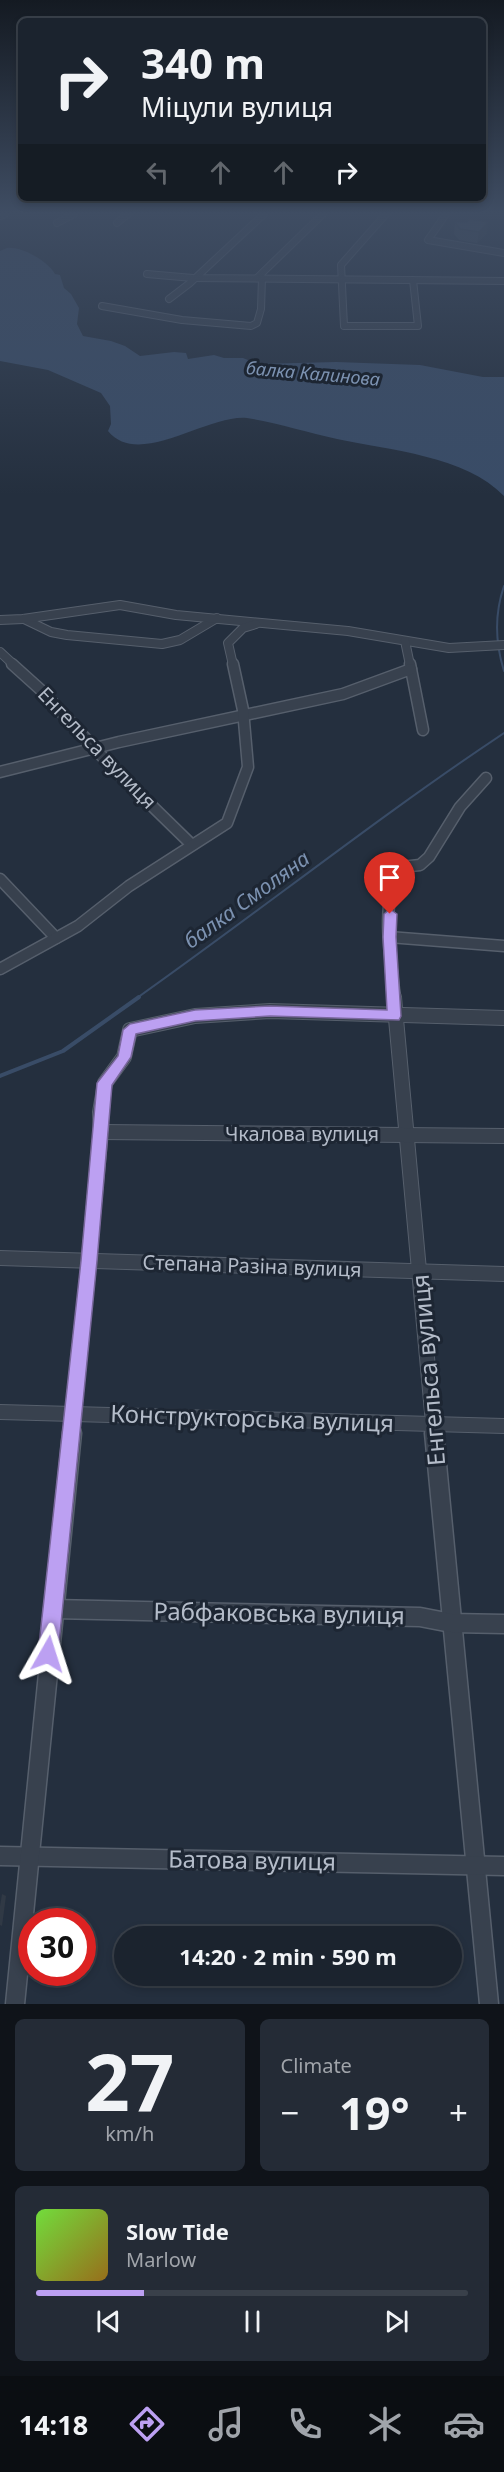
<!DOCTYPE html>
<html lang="en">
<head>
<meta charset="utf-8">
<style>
  :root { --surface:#1b232e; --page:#242b36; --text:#f1f3f6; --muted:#a0a4aa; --line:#39404a; --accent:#bca0f2 }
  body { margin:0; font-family:"Noto Sans",sans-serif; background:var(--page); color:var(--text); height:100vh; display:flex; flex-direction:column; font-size:22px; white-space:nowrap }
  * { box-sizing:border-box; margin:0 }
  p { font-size:20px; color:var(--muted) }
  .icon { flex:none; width:33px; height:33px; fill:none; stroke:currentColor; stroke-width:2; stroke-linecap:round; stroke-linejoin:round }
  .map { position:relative; height:2004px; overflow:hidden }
  .details { display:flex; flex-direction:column; gap:15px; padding:15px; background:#0f1319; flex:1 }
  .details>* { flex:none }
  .guide { position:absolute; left:18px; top:18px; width:468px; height:183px; border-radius:9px; box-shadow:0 3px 9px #0003,0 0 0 2px var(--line); background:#1b232e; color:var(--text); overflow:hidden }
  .speed { position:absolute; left:18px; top:1908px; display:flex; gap:12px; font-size:30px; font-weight:700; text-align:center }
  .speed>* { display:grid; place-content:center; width:78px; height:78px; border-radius:50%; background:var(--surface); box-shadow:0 3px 9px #0003,0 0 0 2px var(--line); line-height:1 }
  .speed .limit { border:9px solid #d22; background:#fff; color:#111 }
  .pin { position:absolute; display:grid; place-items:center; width:51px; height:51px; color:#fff; margin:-62px -26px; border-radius:50% 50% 50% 0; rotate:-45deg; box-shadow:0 0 6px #0007 }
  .pin .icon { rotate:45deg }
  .me { position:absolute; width:66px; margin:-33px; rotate:6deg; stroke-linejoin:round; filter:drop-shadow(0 0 4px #0008) }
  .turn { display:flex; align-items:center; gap:21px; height:126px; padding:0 24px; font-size:27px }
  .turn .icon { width:78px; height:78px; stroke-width:2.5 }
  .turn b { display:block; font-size:42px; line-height:51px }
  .lanes { display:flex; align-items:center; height:57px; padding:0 24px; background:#0003; justify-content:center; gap:30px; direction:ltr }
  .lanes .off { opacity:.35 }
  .big { font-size:45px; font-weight:700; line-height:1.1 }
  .details .tile { flex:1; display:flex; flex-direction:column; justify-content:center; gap:9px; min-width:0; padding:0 21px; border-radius:9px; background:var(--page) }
  .details .dial { align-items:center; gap:0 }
  .dial b { font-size:78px; line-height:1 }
  .song { display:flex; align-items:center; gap:18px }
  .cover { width:72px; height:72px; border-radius:9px; background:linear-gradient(135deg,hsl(100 70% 55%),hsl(40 70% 35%)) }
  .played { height:6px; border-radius:3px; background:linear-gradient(90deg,var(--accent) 25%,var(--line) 25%) }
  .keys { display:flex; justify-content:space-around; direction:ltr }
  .heat { display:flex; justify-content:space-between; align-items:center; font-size:33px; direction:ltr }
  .details .tiles { flex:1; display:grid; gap:15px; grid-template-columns:1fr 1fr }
  .tile:last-child { grid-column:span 2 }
  .trip { position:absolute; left:114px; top:1926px; width:348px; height:60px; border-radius:30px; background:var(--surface); box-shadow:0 3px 9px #0003,0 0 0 2px var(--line); font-weight:700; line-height:60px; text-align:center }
  .dock { display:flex; height:96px; justify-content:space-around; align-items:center; background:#0b0e12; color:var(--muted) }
  .dock .icon { width:42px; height:42px }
  .dock .selected { color:var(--accent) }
  .dock b { font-size:27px; color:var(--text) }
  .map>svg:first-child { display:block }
  .water { fill:#394c67 }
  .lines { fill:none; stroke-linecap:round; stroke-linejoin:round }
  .stream-far1 { stroke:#394c67; stroke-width:2 }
  .stream { stroke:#394c67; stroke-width:4 }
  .minor-far4-casing { stroke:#565f6c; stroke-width:8 }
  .minor-far3-casing { stroke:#565f6c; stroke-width:10 }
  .minor-far2-casing { stroke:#565f6c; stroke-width:13 }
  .minor-far1-casing { stroke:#565f6c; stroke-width:16 }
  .minor-casing { stroke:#565f6c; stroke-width:21 }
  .minor-far4 { stroke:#38414e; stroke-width:6 }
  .minor-far3 { stroke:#38414e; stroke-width:8 }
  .minor-far2 { stroke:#38414e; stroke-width:10 }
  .minor-far1 { stroke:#38414e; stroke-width:14 }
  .minor { stroke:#38414e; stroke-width:18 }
  .wall { fill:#3b4654 }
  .shaded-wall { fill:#303945 }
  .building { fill:#455162; stroke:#303945; stroke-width:1.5 }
  .route { fill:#bca0f2; stroke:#7a689d; stroke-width:1.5 }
  .labels { text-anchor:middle; stroke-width:6; stroke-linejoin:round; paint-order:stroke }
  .far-water-label { font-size:18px; font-style:italic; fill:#7c92b1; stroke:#1d2633 }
  .street-label { font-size:20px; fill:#b4bcc9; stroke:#1d2633 }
  .water-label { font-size:21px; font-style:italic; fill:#7c92b1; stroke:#1d2633 }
  .near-street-label { font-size:24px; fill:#b4bcc9; stroke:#1d2633 }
</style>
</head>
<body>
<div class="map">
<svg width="504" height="2004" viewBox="0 0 504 2004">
  <rect width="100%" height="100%" fill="#242f3e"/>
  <path class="water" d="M7,248C21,246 48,261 55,274L60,275L64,288L71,294L79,308L77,324L83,336L111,341L125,346L140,356L174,352L186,353L188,359L214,355L224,358H243L258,364L336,362L420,365L483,377H504V496C466,456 389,450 337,439C306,432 277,423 247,418C207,414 139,469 108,431L111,424L110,406L101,393L48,370L0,361V251Z"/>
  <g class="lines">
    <g class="stream-far1">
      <path d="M504,586C494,615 495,642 504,671"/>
      <path d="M137,998C260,911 378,817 504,733"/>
    </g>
    <polyline class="stream" points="0,1076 63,1051 139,997"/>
    <defs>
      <g id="minor-far4">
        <polyline points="386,214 341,265 344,326 418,326 413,280"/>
        <polyline points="446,214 428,240 504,253"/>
        <polyline points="1,216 5,214"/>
        <polyline points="57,223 74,214"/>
        <polyline points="117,223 128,214"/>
        <polyline points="147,274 193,278 504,281"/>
        <polyline points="257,278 323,214"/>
        <polyline points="169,299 190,283 264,214"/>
        <polyline points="102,306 182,320 251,326 257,323 261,309 262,278"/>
      </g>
      <g id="minor-far3">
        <polyline points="24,619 51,632 67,635 162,644 180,640 217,618"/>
        <polyline points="0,620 23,619 120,605 176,615 348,631 449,648 504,645"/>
        <polyline points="405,641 410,665"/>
        <polyline points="0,652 14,665"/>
        <polyline points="233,665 228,643 243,628 256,624"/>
      </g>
      <g id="minor-far2">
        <polyline points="12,664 42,691 110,765 192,845"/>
        <polyline points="410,664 423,730"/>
        <polyline points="0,772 119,742 343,694 411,669"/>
        <polyline points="0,879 56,938"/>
        <polyline points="389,937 504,946"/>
        <polyline points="0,969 78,926 129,886 227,823 248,767 243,710 233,664"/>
        <path d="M395,998C391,961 379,900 401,867L420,865L429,857L460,807L486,778"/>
      </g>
      <g id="minor-far1">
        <polyline points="394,997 434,1434"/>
        <polyline points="101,1132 504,1136"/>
        <polyline points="0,1258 504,1274"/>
        <polyline points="0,1412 504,1426"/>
        <polyline points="72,1434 101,1132 100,1112 105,1083 124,1057 130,1030 195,1016 270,1011 504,1018"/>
      </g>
      <g id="minor">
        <polyline points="434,1433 489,2004"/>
        <polyline points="53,1609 420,1617 451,1623 504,1624"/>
        <polyline points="0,1856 504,1866"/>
        <polyline points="15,2004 72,1433"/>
      </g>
    </defs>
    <use href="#minor-far4" class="minor-far4-casing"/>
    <use href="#minor-far3" class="minor-far3-casing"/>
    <use href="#minor-far2" class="minor-far2-casing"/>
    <use href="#minor-far1" class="minor-far1-casing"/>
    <use href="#minor" class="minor-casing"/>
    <use href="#minor-far4" class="minor-far4"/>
    <use href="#minor-far3" class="minor-far3"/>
    <use href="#minor-far2" class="minor-far2"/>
    <use href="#minor-far1" class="minor-far1"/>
    <use href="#minor" class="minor"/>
  </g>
  <polygon class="wall" points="455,222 487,233 477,243 459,240 454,234"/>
  <g class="shaded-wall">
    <polygon points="488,222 487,233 477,243 479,232"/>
    <polygon points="2,1894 6,1896 2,1926 0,1925 0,1906"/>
  </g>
  <polygon class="building" points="470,219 488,222 479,232 460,229 455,222 467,222"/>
  <linearGradient id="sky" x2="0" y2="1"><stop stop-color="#141a22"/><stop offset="0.43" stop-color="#3f4d63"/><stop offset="1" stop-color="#3f4d63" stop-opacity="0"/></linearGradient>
  <rect width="504" height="495" fill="url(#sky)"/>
  <polygon class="route" points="390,909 397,914 396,937 401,1016 399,1020 270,1016 195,1021 136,1034 131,1057 112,1085 97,1261 58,1654 55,1661 48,1664 41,1661 38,1654 81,1261 97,1083 118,1056 123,1030 130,1024 195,1010 270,1006 387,1010 383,937 384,914"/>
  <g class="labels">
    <g class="far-water-label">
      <text transform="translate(313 374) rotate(5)" y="6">балка Калинова</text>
    </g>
    <g class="street-label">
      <text transform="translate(97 748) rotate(46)" y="7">Енгельса вулиця</text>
      <text x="302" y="1141">Чкалова вулиця</text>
      <text transform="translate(252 1266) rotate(2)" y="7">Степана Разіна вулиця</text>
    </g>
    <g class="water-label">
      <text transform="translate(247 900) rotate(-36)" y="7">балка Смоляна</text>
    </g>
    <g class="near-street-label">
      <text transform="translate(429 1370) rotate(-95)" y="8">Енгельса вулиця</text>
      <text transform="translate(252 1419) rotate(2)" y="8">Конструкторська вулиця</text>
      <text transform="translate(279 1614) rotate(1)" y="8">Рабфаковська вулиця</text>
      <text transform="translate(252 1861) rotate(1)" y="8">Батова вулиця</text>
    </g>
  </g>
</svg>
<div class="speed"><div class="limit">30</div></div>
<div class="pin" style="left:390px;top:914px;background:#d93025"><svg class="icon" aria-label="arrive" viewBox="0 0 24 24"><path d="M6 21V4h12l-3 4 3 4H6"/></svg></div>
<svg class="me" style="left:48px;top:1654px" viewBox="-20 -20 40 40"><path d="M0-17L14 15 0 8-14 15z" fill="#bca0f2" stroke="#fff" stroke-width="4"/></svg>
<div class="trip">14:20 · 2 min · 590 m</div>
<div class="guide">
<div class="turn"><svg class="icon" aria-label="right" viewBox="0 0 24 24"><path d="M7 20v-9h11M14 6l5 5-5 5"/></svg><div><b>340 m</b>Міцули вулиця</div></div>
<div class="lanes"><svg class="icon off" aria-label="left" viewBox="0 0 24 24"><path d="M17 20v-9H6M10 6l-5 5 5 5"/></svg><svg class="icon off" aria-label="ahead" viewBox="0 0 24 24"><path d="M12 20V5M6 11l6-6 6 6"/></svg><svg class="icon off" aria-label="ahead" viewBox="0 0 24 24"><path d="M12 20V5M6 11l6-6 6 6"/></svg><svg class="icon" aria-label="right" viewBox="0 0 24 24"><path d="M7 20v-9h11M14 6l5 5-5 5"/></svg></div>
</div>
</div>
<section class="details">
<div class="tiles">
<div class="tile dial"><b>27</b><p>km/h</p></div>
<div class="tile"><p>Climate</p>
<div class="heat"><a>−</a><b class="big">19°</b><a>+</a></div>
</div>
<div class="tile">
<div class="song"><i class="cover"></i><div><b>Slow Tide</b><p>Marlow</p></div></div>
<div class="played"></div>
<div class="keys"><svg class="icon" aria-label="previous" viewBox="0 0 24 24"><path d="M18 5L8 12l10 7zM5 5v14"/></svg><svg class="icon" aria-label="pause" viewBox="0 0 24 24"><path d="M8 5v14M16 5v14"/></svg><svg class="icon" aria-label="next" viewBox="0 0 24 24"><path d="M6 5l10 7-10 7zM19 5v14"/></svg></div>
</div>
</div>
</section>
<nav class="dock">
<b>14:18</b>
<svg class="icon selected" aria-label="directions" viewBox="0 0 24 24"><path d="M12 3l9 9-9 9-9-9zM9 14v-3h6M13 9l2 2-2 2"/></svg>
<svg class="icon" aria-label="music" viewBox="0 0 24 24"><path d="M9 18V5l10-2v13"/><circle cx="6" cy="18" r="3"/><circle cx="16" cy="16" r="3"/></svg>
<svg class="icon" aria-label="phone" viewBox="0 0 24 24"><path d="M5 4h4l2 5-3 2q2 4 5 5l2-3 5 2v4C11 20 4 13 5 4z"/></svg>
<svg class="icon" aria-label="climate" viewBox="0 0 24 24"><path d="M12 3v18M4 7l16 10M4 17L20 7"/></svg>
<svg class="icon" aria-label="car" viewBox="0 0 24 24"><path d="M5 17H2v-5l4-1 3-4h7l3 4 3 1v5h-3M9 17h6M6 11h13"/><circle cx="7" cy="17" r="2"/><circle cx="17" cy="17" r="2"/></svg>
</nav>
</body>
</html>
